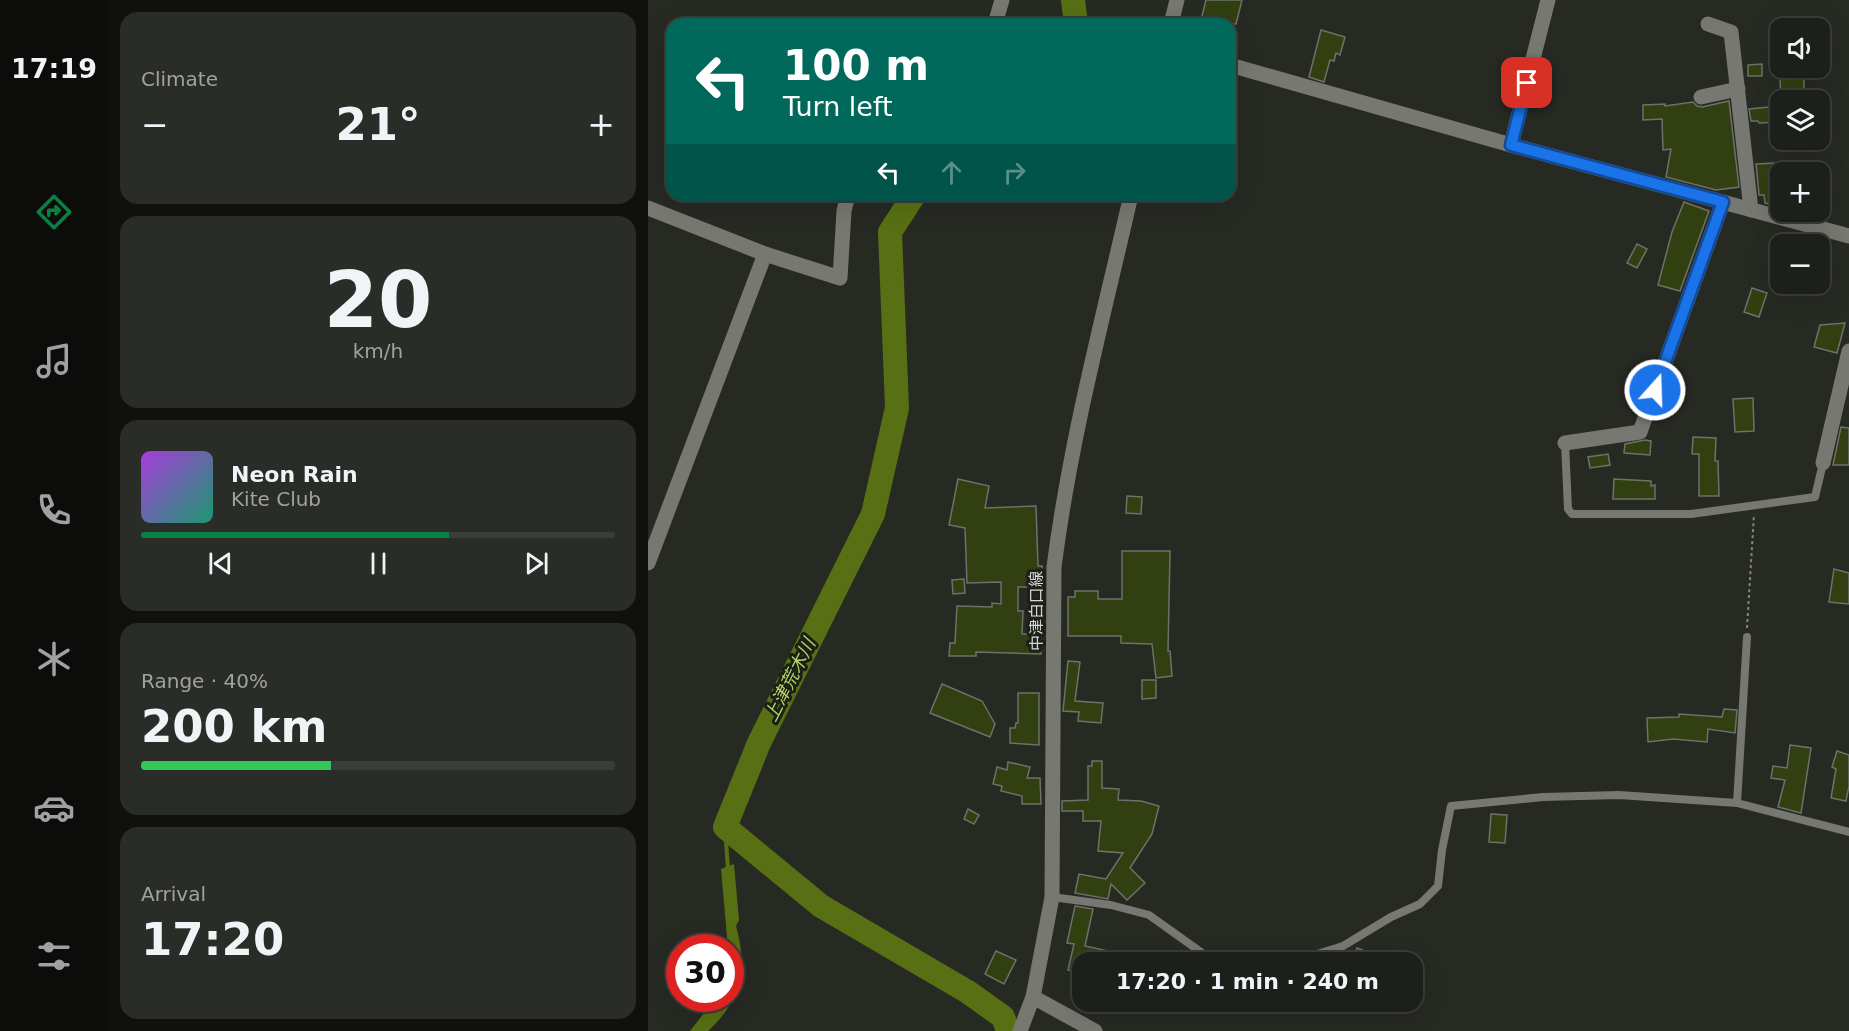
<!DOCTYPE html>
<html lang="en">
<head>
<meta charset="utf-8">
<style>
  :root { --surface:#1d1f1a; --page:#2a2c27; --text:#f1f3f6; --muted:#a0a2a2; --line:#3b3d39; --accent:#0b8043 }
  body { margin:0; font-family:"DejaVu Sans","Noto Sans JP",sans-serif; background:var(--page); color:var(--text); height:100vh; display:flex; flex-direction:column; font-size:22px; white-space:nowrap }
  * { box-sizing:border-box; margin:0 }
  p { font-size:20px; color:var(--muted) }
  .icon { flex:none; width:33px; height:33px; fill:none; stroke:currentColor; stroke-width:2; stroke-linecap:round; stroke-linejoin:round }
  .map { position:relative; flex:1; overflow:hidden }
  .panel { display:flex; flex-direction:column; gap:12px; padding:12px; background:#10110e; width:540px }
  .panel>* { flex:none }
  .guide { position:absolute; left:18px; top:18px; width:570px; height:183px; border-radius:18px; box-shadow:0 6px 24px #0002,0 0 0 2px var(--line); background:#00695c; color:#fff; overflow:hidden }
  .controls { position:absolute; left:1122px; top:18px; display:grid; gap:12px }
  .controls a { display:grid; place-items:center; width:60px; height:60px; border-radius:12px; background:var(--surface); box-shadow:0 6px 24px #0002,0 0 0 2px var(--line); font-size:30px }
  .speed { position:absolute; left:18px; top:934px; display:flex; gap:12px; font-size:30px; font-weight:700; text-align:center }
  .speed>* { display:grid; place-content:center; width:78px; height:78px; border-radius:50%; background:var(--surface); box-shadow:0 6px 24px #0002,0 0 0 2px var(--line); line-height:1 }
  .speed .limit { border:9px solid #d22; background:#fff; color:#111 }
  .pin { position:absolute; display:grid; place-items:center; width:51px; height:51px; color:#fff; margin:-26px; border-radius:12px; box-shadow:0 3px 9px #0006 }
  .me { position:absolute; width:66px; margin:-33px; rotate:20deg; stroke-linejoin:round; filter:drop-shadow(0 0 4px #0008) }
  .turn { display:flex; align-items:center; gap:21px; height:126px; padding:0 18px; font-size:27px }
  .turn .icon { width:78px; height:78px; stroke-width:2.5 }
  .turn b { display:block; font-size:42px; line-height:51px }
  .lanes { display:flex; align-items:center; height:57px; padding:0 18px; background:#0003; justify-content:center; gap:30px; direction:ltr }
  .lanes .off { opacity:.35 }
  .big { font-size:45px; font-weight:800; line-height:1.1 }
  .panel .widget { flex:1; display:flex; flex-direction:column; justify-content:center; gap:9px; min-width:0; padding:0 21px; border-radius:18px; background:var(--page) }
  .panel .dial { align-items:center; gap:0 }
  .dial b { font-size:78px; line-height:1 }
  .song { display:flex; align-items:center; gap:18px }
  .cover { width:72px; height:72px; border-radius:9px; background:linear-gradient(135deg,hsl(280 70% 55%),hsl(160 70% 35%)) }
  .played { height:6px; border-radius:3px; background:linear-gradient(90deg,var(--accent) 65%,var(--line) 65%) }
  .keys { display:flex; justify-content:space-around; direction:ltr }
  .heat { display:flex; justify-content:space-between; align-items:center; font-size:33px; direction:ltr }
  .charge { height:9px; border-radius:4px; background:linear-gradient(90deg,#34c759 40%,var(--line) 0) }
  .trip { position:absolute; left:424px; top:952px; width:351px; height:60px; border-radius:18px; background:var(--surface); box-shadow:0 6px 24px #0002,0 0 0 2px var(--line); font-weight:800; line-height:60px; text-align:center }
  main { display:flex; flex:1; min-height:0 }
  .tab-bar { display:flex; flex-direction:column; width:108px; justify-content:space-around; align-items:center; background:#0c0c0a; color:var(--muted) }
  .tab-bar .icon { width:42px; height:42px }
  .tab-bar .active { color:var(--accent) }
  .tab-bar b { font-size:27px; color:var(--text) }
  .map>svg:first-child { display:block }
  .water { fill:#587013 }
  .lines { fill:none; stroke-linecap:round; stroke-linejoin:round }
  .stream { stroke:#587013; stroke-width:4 }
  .river { stroke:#587013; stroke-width:24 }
  .building { fill:#323f11; stroke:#6e716a; stroke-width:1.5 }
  .path { stroke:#858681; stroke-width:2; stroke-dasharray:3 3; stroke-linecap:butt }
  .lane { stroke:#767871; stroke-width:8 }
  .street { stroke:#767871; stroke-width:15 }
  .secondary { stroke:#767871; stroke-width:15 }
  .route-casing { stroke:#114b97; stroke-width:15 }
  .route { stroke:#1a73e8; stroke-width:10 }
  .labels { text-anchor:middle; stroke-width:6; stroke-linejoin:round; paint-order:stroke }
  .street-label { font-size:16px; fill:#d7d8d4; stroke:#1d1f19 }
  .water-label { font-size:18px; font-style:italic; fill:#b4d764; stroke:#1d1f19 }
</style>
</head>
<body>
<main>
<nav class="tab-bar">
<b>17:19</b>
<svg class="icon active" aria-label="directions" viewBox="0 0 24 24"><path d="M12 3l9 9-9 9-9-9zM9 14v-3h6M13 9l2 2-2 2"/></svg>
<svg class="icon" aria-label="music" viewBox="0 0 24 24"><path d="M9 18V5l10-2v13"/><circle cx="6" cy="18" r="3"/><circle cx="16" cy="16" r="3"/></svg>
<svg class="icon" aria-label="phone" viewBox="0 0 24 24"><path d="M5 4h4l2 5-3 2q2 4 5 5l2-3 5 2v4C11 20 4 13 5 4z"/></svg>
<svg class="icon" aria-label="climate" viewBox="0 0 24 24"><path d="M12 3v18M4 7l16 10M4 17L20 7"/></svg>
<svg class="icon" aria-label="car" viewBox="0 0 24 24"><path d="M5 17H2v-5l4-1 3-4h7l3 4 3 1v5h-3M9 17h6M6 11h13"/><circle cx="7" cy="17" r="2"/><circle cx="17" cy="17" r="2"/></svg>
<svg class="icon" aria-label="filters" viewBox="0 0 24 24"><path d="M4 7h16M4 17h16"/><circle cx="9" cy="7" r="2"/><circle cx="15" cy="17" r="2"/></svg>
</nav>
<section class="panel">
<div class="widget"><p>Climate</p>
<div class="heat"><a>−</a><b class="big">21°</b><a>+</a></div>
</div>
<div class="widget dial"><b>20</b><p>km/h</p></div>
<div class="widget">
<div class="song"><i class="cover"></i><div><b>Neon Rain</b><p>Kite Club</p></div></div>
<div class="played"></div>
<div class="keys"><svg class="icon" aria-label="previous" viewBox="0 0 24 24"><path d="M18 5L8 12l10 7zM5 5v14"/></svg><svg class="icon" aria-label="pause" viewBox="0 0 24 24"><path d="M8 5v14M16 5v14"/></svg><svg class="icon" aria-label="next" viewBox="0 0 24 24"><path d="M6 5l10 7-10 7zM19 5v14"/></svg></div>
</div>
<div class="widget"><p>Range · 40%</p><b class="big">200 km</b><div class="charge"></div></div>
<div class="widget"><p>Arrival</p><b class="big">17:20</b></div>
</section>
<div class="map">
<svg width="1201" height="1031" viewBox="0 0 1201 1031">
  <rect width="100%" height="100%" fill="#272923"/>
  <path class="water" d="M86,864L91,920L88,926C100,968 93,1001 60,1031H42L67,999H82V948H80L73,869Z"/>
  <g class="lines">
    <polyline class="stream" points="77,827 80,869"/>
    <g class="river">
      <polyline points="425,0 428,24"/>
      <polyline points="266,195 242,232 249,408 225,514 111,743 77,827 173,906 320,992 355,1017 360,1031"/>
    </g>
  </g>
  <g class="building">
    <polygon points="558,0 594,0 588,24 552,24"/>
    <polygon points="673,30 697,37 692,55 688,53 686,61 682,60 676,82 661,77"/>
    <polygon points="1114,64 1114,76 1100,76 1100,65"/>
    <polygon points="1132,79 1156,79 1156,100 1133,100"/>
    <polygon points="1081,101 1091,187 1068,190 1018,177 1023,149 1015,150 1014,119 995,120 995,105 1017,104 1017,106 1045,102 1049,106 1054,107"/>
    <polygon points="1132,106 1132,122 1111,123 1110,121 1103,121 1101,109"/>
    <polygon points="1162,161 1162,172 1132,172 1132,206 1117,203 1116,195 1111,195 1108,164"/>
    <polygon points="1036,202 1061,211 1032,291 1010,285 1024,232"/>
    <polygon points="989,244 999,249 989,268 979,263"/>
    <polygon points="1104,288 1119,293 1111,317 1096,312"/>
    <polygon points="1197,323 1189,353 1166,347 1172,325"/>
    <polygon points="1105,398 1106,431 1087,432 1085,399"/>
    <polygon points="1193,427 1201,428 1201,465 1185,465"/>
    <polygon points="1045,437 1068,438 1067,461 1070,461 1071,496 1051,496 1051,454 1044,454"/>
    <polygon points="997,440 1003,441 1002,455 976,453 977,444"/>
    <polygon points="960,454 962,465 942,468 940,457"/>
    <polygon points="310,479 341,486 337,508 388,506 390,566 394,566 394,587 370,587 370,611 375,611 374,634 393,634 393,654 328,652 328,656 301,656 302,643 307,643 309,606 344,607 344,603 353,604 353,582 319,583 317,528 301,525"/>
    <polygon points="966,479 1003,481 1003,486 1007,485 1007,499 965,499"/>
    <polygon points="479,496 494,497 493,514 478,513"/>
    <polygon points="474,551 522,551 520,651 522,651 524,676 508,678 504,644 473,643 473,636 420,636 420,597 427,597 427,591 450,591 450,599 474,599"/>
    <polygon points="1186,569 1201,573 1201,604 1181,602"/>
    <polygon points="316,579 317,593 305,594 304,580"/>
    <polygon points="420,661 432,662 427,701 455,703 453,723 430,721 431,712 415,711"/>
    <polygon points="494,680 508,680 508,698 494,699"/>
    <polygon points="294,684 334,701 347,724 342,737 282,713"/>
    <polygon points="370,693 391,693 391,745 362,743 362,728 367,728 368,723 370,723"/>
    <polygon points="1076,709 1089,710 1087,733 1060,729 1059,742 1025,739 1000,742 999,718 1031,717 1031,714 1074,717"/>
    <polygon points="1142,745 1163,748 1153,813 1130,807 1137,780 1123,778 1125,766 1139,768"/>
    <polygon points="1189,751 1201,755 1201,786 1198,801 1183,798 1188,769 1184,767"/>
    <polygon points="444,761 454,761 454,788 471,789 470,800 493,801 511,806 504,834 482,868 497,883 479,900 463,884 460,899 427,893 431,874 458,879 475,853 450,851 453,821 435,821 435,811 414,811 414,801 440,800 440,766 444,766"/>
    <polygon points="360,762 382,767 379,778 392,778 393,804 374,804 374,796 353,791 354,786 345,784 349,767 359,770"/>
    <polygon points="320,809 331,815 326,824 316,819"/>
    <polygon points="843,814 859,815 857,843 841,842"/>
    <polygon points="427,906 445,909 437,946 460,951 457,963 435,963 435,973 420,970 426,944 419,943"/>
    <polygon points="709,948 722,953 718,963 703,963"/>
    <polygon points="348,951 368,960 356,984 337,974"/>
  </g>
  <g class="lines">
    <polyline class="path" points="1099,628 1106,514"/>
    <g class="lane">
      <polyline points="917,443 920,509 924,514 1043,514 1167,497 1175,463"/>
      <polyline points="1089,803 1099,637"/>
      <polyline points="404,897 463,905 501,915 564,960 613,962 666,955 695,946 743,917 772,904 790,886 794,850 803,806 895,797 971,795 1089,803 1201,832"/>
    </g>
    <g class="street">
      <polyline points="347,24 354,0"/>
      <polyline points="1060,24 1083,32 1103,210"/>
      <polyline points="582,65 863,145 1201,236"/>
      <polyline points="1053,97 1090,89"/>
      <polyline points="863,145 900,0"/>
      <polyline points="0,208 117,254 192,278 196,211 200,195"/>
      <polyline points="917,443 992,432 1075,202"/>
      <polyline points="1175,463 1201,351"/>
      <polyline points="0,563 117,254"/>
      <polyline points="385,997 447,1031"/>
    </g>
    <g class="secondary">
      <polyline points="523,24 529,0"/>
      <path d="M372,1031L385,997L404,897L406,567C422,441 455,318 483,195"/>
    </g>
  </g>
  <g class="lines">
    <defs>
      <polyline id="route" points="879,83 863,145 1075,202 1007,390"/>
    </defs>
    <use href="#route" class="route-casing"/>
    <use href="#route" class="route"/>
  </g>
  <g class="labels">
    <g class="street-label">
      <text transform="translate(388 611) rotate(-90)" y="6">中津白口線</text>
    </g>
    <g class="water-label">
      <text transform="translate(142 680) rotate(-63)" y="6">上津荒木川</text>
    </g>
  </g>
</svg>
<div class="controls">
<a><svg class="icon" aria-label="sound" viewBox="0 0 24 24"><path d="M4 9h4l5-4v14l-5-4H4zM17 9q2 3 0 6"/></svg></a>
<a><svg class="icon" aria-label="layers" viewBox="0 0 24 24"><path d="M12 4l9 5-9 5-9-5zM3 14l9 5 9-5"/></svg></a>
<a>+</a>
<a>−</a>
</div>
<div class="speed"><div class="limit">30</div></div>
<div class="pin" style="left:879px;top:83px;background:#d93025"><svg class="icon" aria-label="arrive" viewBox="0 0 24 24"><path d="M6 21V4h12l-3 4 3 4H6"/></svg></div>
<svg class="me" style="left:1007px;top:390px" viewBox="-20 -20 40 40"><circle r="17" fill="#1a73e8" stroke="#fff" stroke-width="3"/><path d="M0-11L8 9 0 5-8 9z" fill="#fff"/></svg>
<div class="trip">17:20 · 1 min · 240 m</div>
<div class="guide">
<div class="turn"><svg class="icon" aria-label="left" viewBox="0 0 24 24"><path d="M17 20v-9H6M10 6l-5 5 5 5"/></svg><div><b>100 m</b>Turn left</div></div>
<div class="lanes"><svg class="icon" aria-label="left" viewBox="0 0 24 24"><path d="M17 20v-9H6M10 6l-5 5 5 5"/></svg><svg class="icon off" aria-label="ahead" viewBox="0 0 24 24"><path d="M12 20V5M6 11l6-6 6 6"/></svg><svg class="icon off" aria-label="right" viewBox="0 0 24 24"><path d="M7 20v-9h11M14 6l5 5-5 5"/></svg></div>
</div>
</div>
</main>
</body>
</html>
